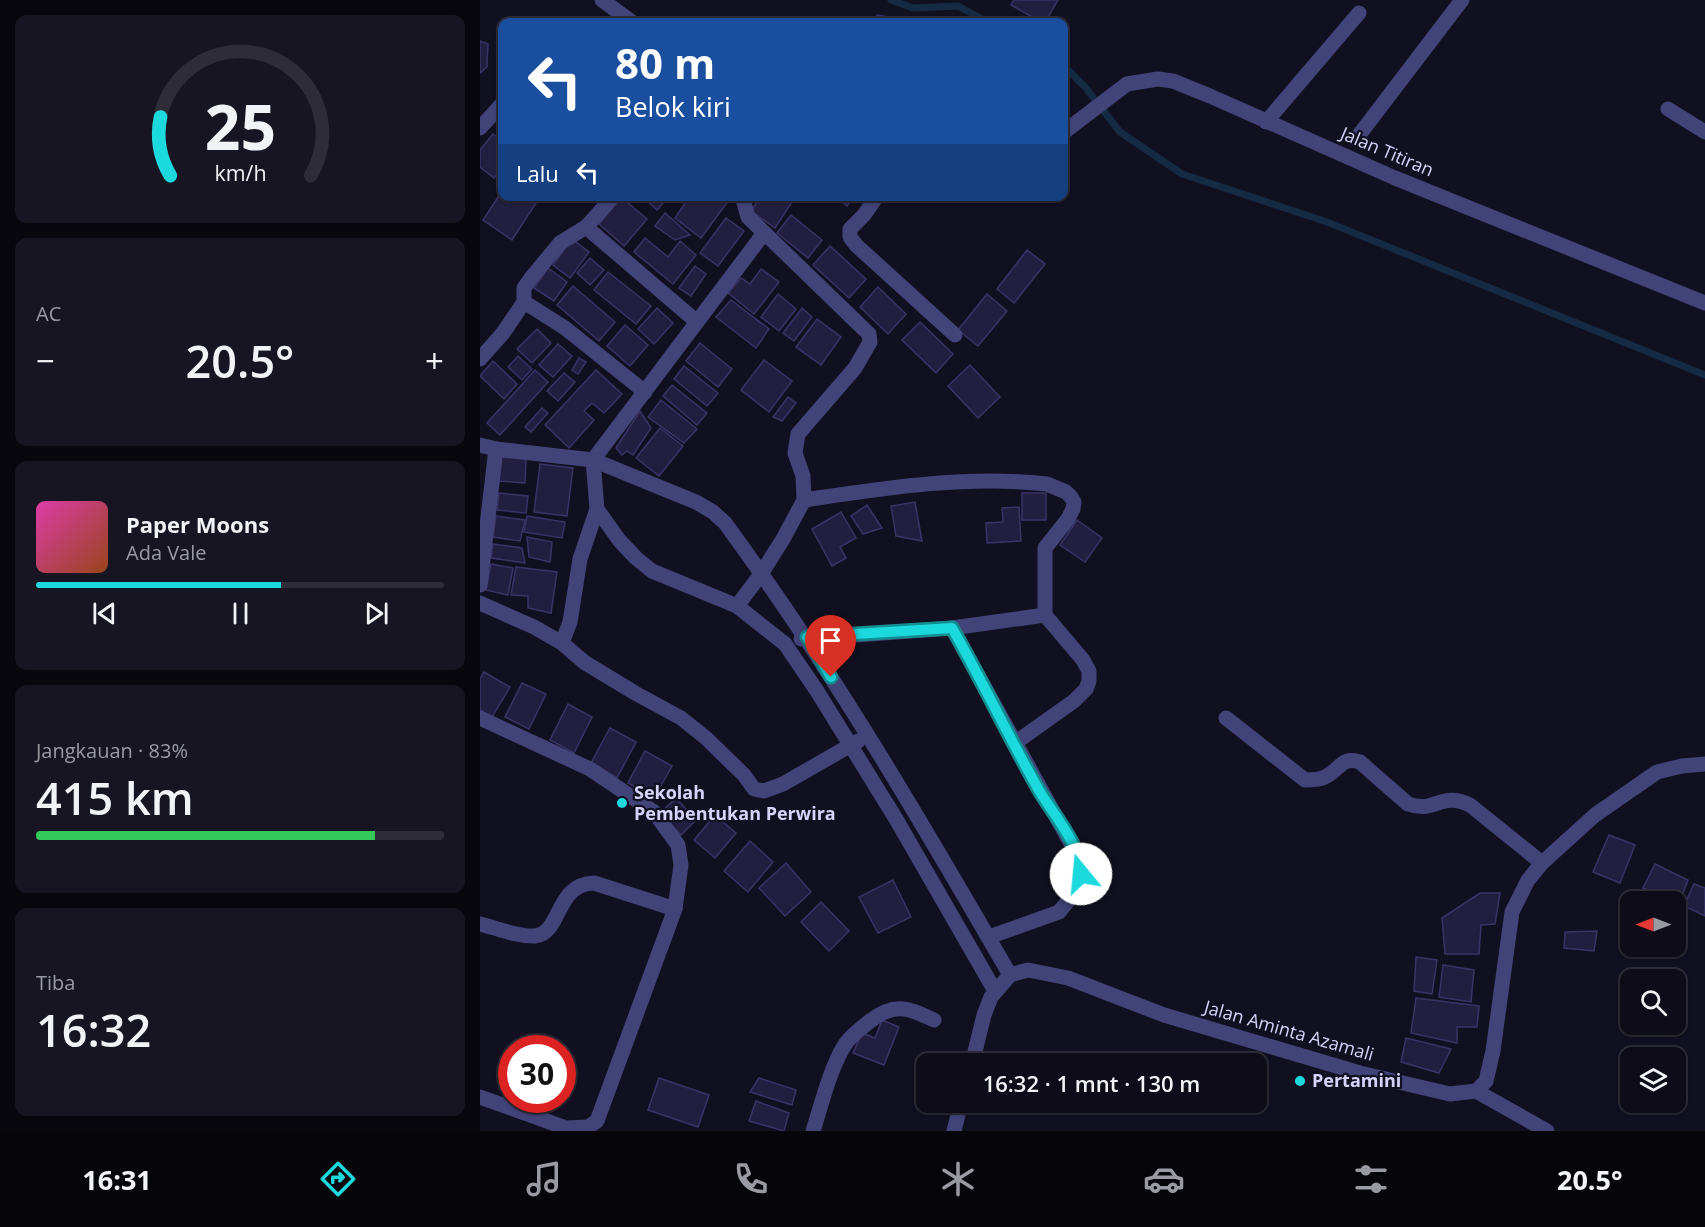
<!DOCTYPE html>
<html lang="id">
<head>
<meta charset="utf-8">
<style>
  :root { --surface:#0d0c18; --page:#161521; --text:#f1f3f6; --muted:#9a9ba2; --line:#2d2c37; --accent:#1cd9de }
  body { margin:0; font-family:"Open Sans",sans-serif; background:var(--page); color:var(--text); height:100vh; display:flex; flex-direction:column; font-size:22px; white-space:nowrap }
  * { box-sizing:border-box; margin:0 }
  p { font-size:20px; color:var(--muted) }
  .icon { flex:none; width:33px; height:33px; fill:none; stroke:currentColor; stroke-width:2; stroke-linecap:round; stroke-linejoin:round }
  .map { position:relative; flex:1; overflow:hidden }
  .panel { display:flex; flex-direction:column; gap:15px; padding:15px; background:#07070d; width:480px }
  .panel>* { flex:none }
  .banner { position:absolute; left:18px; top:18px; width:570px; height:183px; border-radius:12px; box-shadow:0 2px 4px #0004,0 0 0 2px var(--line); background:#1a4fa0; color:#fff; overflow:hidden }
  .needle { width:39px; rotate:270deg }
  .fabs { position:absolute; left:1140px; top:891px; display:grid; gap:12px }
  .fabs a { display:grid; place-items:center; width:66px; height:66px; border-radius:12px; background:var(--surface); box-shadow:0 2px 4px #0004,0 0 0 2px var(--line); font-size:30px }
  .speed { position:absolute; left:18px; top:1035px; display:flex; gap:12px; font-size:30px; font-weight:700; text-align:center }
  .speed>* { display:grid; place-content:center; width:78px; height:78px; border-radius:50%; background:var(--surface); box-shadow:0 2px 4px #0004,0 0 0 2px var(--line); line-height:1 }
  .speed .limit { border:9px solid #d22; background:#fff; color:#111 }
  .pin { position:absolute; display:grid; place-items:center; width:51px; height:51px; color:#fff; margin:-62px -26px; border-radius:50% 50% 50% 0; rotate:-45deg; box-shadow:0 0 6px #0007 }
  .pin .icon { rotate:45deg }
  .me { position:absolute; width:66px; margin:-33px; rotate:343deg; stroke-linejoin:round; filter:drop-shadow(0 0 4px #0008) }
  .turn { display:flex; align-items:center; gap:21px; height:126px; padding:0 18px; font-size:27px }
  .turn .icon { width:78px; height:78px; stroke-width:2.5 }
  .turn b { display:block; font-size:42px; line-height:51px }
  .then { display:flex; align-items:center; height:57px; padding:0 18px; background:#0003; gap:12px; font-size:22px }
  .big { font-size:45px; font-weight:600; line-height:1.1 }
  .panel .widget { flex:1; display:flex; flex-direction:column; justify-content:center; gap:9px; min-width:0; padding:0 21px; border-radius:12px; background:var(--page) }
  .panel .dial { align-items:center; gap:0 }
  .dial svg { height:156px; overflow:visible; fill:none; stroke:var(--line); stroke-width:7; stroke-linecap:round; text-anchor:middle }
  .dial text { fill:var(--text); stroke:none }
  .song { display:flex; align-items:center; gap:18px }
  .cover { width:72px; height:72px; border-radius:9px; background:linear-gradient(135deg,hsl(320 70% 55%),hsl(20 70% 35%)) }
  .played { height:6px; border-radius:3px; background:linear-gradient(90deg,var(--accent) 60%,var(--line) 60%) }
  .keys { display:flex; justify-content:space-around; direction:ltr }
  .heat { display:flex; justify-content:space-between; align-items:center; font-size:33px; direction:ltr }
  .charge { height:9px; border-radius:4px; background:linear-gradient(90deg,#34c759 83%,var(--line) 0) }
  .trip { position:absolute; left:436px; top:1053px; width:351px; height:60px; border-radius:12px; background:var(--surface); box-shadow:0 2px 4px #0004,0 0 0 2px var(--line); font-weight:600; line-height:60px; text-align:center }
  .tabs { display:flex; height:96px; justify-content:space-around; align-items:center; background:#05050a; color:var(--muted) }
  .tabs .icon { width:42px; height:42px }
  .tabs .on { color:var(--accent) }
  .tabs b { font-size:27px; color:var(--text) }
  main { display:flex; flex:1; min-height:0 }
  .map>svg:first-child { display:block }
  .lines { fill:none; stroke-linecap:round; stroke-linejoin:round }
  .stream { stroke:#152b44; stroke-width:7 }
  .building { fill:#221e3f; stroke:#3a3368; stroke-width:1.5 }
  .minor { stroke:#414379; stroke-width:15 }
  .route-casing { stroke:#128d90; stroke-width:15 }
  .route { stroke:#1cd9de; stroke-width:10 }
  .poi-dot { fill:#1cd9de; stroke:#111020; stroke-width:2 }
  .labels { text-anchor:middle; stroke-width:4.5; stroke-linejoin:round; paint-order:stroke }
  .street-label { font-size:18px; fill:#d6d4fa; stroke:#111020 }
  .poi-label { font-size:18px; font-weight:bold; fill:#d6d4fa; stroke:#111020; text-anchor:start }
</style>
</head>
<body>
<main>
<section class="panel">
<div class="widget dial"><svg viewBox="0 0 100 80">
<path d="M14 69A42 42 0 1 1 86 69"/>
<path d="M14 69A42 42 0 0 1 9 39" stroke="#1cd9de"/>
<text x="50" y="56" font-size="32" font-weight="700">25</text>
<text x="50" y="72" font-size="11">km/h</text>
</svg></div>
<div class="widget"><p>AC</p>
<div class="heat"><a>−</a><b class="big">20.5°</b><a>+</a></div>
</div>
<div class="widget">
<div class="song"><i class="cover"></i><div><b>Paper Moons</b><p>Ada Vale</p></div></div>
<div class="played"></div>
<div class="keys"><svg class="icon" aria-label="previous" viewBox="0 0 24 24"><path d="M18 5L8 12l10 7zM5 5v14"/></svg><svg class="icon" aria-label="pause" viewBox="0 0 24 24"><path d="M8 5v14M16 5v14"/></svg><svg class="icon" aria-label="next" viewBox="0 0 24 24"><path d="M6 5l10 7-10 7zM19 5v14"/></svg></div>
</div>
<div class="widget"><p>Jangkauan · 83%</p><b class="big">415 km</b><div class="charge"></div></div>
<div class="widget"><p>Tiba</p><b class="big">16:32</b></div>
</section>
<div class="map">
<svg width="1225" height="1131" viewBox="0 0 1225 1131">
  <rect width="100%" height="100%" fill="#111020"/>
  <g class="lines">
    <g class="stream">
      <polyline points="411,0 433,8 478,6 508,22"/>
      <polyline points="584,66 605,87 640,132 702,174 847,222 1225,375"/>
    </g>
  </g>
  <g class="building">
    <polygon points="534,0 578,0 565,22 561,22 531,5"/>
    <polygon points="397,15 422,19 421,22 396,22"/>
    <polygon points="0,41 8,44 7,67 0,73"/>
    <polygon points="13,134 22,141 22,168 14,178 0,167 0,150"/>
    <polygon points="22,191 22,196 45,196 56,203 32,240 3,220"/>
    <polygon points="162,196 189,196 177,210"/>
    <polygon points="210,196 252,196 221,238 195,218"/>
    <polygon points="281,196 304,196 312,202 295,228 271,211"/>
    <polygon points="355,196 374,196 367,206"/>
    <polygon points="141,197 167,219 144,246 119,224"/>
    <polygon points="185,213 210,235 195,240 175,226"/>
    <polygon points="311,215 342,240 328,258 297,233"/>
    <polygon points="246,218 264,231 238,266 220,253"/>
    <polygon points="165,238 188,257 200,241 216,255 193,284 154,252"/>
    <polygon points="92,239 109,252 90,278 73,265"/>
    <polygon points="350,246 386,279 369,298 333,265"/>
    <polygon points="547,250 565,264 534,303 517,289"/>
    <polygon points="110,258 124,270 110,285 97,273"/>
    <polygon points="215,266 226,274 211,296 199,288"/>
    <polygon points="68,268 87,282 74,301 54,288"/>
    <polygon points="281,269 299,282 274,314 248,293 261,278 270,284"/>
    <polygon points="128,272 171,306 156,324 114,290"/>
    <polygon points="93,286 135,322 119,341 77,305"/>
    <polygon points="398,287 426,314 408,334 380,307"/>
    <polygon points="298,294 316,309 299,331 281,317"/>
    <polygon points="507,294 527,311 498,346 478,330"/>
    <polygon points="251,300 289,329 276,348 236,317"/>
    <polygon points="177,308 193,323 174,344 158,329"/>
    <polygon points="322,308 332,317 314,341 303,333"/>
    <polygon points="337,319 361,337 341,365 316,347"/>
    <polygon points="440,322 473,354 456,373 422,340"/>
    <polygon points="145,325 168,345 150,366 127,346"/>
    <polygon points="57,329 71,343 52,363 37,349"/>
    <polygon points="220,343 252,369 238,387 206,361"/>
    <polygon points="78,344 92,356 73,377 59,365"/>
    <polygon points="38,356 52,369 42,380 28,367"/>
    <polygon points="99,358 106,362 98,374 92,370"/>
    <polygon points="284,360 312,381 289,412 261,390"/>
    <polygon points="13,361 37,384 24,399 0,376"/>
    <polygon points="490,365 520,397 498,418 468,386"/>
    <polygon points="204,366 238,393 227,406 194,379"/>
    <polygon points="55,370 68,382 20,435 7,423"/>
    <polygon points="116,370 142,394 124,413 112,403 104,411 114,420 89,448 65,425"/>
    <polygon points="84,373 95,382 78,401 67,391"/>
    <polygon points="192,385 227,413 217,425 183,396"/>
    <polygon points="308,397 316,403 302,421 293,417"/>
    <polygon points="181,400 217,429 204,443 168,417"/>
    <polygon points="62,408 68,413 51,432 45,427"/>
    <polygon points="160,411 171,428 153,455 147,451 142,455 136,448"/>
    <polygon points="180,428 203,446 179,476 156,458"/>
    <polygon points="21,457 46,459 45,483 19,481"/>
    <polygon points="60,464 93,468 87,516 54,512"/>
    <polygon points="19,493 48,496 46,513 17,510"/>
    <rect x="542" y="493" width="24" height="27"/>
    <polygon points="435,502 442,541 416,536 411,506"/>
    <polygon points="387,505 402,528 383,534 371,516"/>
    <polygon points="539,507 541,541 507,543 506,523 523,522 522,508"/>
    <polygon points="361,512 376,538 360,547 366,558 352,566 332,529"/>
    <polygon points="16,516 45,520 40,541 13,537"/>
    <polygon points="47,516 85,522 82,538 44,532"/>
    <polygon points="597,520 622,538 605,562 580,545"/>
    <polygon points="47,537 72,542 70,562 49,557"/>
    <polygon points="13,544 42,548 45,563 11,558"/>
    <polygon points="11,564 33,568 28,595 6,590"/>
    <polygon points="36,567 77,572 71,613 48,608 48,596 31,595"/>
    <polygon points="4,672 30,687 12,717 0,710 0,679"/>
    <polygon points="42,683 66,694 49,729 25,717"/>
    <polygon points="88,704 112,717 94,753 70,740"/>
    <polygon points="130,728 156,742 137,778 111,763"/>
    <polygon points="165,751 192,766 174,798 148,783"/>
    <polygon points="196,798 216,820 201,835 180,813"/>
    <polygon points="235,815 256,833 235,858 214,840"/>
    <polygon points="1129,835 1155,845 1140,883 1113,872"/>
    <polygon points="270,841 293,862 268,892 244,871"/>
    <polygon points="306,863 331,892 305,916 279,888"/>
    <polygon points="1175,864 1208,880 1199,903 1163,888"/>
    <polygon points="413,880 431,917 398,933 379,897"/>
    <polygon points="1214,884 1225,888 1225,916 1204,906"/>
    <polygon points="1000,893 1020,893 1015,924 1001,925 999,954 965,954 962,918"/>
    <polygon points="341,902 369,931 349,951 321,922"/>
    <polygon points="1117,931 1114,951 1084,948 1085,932"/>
    <polygon points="936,957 957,960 952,994 934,991"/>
    <polygon points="963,965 994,970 991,1002 959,997"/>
    <polygon points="936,998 999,1006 997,1027 977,1027 977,1043 931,1033"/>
    <polygon points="402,1020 419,1027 404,1065 373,1053 382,1033 395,1038"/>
    <polygon points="926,1038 971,1049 959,1073 921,1062"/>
    <polygon points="179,1078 229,1095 218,1127 168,1110"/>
    <polygon points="279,1078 316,1090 312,1105 270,1092"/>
    <polygon points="276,1101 309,1113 304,1131 269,1121"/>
  </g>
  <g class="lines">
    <g class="minor">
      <polyline points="122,0 152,22"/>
      <polyline points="1188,109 1225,132"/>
      <polyline points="786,122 879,13"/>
      <polyline points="0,128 22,104"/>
      <polyline points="584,132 647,84 678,79 693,81 730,96 915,178 1225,303"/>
      <polyline points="876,139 982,0"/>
      <polyline points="397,196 384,215 370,229 370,237 376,245 475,335"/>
      <polyline points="106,227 217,322"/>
      <polyline points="284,233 113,460 117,509 139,540 156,558 172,571 257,606 305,644 337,691 416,819 515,991"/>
      <polyline points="44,302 85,328 165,392"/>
      <polyline points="0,359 23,333 44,302 44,288 51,278 80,243 106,227 134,196"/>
      <path d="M0,445L16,449L113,460L216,502L233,512L245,523C351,667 441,821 530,975"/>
      <path d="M324,500C405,488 485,475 567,484L586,492L591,497L594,502L593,509L588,519L565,548V615L603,660L609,671V681L606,689L594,701L535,743"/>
      <polyline points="0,585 16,449"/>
      <polyline points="0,603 54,627 82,643 90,622 100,559 117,509"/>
      <polyline points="257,606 281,574 303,539 324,500 323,476 315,453 318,434 375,368 390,342 389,334 268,217 264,203 265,196"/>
      <polyline points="472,628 601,862 601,874 597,890 579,912 509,937"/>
      <polyline points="321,639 472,628 565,615"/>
      <polyline points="82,643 104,662 155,693 201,718 226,738 264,775 274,789 284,791 303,784 378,741"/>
      <polyline points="0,718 110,769 174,812 198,845 201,865 195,909 117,1121 108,1127 86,1128 0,1097"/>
      <path d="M746,718L825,780C832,780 839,780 845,777C860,770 861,756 880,762L928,804C956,814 960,791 990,805L1062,863"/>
      <path d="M0,924C17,928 38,937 55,936C82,933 75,884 114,883L195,909"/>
      <polyline points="492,1064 504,1015 511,997 530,975 548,970 588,978 684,1015 880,1073 970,1094 996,1091 1006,1081 1013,1051 1032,912 1048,880 1062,863 1115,815 1177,772 1202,766 1225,764"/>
      <polyline points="996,1091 1067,1131"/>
      <path d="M333,1131C341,1106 351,1065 366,1043C372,1035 381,1028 390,1021C399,1014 411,1007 424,1009C434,1010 445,1016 454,1020"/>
      <polyline points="474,1131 481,1102"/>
    </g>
  </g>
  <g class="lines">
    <defs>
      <path id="route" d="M351,677L327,637L472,628C503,682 529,738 560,792C574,815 601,846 601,874"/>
    </defs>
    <use href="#route" class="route-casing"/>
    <use href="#route" class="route"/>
  </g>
  <g class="poi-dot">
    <circle cx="142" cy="803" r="6"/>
    <circle cx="820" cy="1081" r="6"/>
  </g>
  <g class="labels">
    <g class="street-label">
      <text transform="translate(907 152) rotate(23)" y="6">Jalan Titiran</text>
      <text transform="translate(809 1031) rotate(16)" y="6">Jalan Aminta Azamali</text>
    </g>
    <g class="poi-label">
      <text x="154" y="799">Sekolah<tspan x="154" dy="21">Pembentukan Perwira</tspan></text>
      <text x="832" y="1087">Pertamini</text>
    </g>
  </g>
</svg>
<div class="fabs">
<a><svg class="needle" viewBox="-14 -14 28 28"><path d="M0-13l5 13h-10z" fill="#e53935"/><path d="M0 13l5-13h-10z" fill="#9a9ba2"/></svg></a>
<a><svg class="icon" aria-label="search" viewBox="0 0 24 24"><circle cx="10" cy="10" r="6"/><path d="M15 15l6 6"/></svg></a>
<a><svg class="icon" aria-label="layers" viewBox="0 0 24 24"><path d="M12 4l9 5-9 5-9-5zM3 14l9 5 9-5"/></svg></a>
</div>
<div class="speed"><div class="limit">30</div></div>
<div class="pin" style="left:351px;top:677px;background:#d93025"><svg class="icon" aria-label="arrive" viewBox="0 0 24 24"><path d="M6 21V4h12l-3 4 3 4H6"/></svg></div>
<svg class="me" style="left:601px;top:874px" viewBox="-20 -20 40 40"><circle r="19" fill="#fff"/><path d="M0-13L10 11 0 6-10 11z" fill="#1cd9de"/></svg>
<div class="trip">16:32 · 1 mnt · 130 m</div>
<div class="banner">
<div class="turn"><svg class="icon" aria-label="left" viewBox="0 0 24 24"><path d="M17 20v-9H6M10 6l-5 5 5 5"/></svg><div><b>80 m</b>Belok kiri</div></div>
<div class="then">Lalu<svg class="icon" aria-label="left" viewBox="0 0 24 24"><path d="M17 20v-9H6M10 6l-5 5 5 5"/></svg></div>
</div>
</div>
</main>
<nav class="tabs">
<b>16:31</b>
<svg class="icon on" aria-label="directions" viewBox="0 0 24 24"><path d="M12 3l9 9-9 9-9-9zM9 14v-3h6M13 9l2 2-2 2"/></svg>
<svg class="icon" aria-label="music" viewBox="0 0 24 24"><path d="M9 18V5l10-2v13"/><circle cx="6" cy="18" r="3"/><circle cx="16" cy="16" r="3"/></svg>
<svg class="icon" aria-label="phone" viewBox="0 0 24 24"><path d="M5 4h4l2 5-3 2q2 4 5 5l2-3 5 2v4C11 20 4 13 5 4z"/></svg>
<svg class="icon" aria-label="climate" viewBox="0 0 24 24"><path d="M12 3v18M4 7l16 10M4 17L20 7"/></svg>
<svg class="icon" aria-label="car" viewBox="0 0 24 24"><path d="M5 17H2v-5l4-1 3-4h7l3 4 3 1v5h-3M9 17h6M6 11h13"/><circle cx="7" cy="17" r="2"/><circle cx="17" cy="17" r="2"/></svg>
<svg class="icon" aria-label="filters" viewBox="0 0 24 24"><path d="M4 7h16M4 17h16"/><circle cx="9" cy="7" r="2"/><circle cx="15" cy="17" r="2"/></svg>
<b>20.5°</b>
</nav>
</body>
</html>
